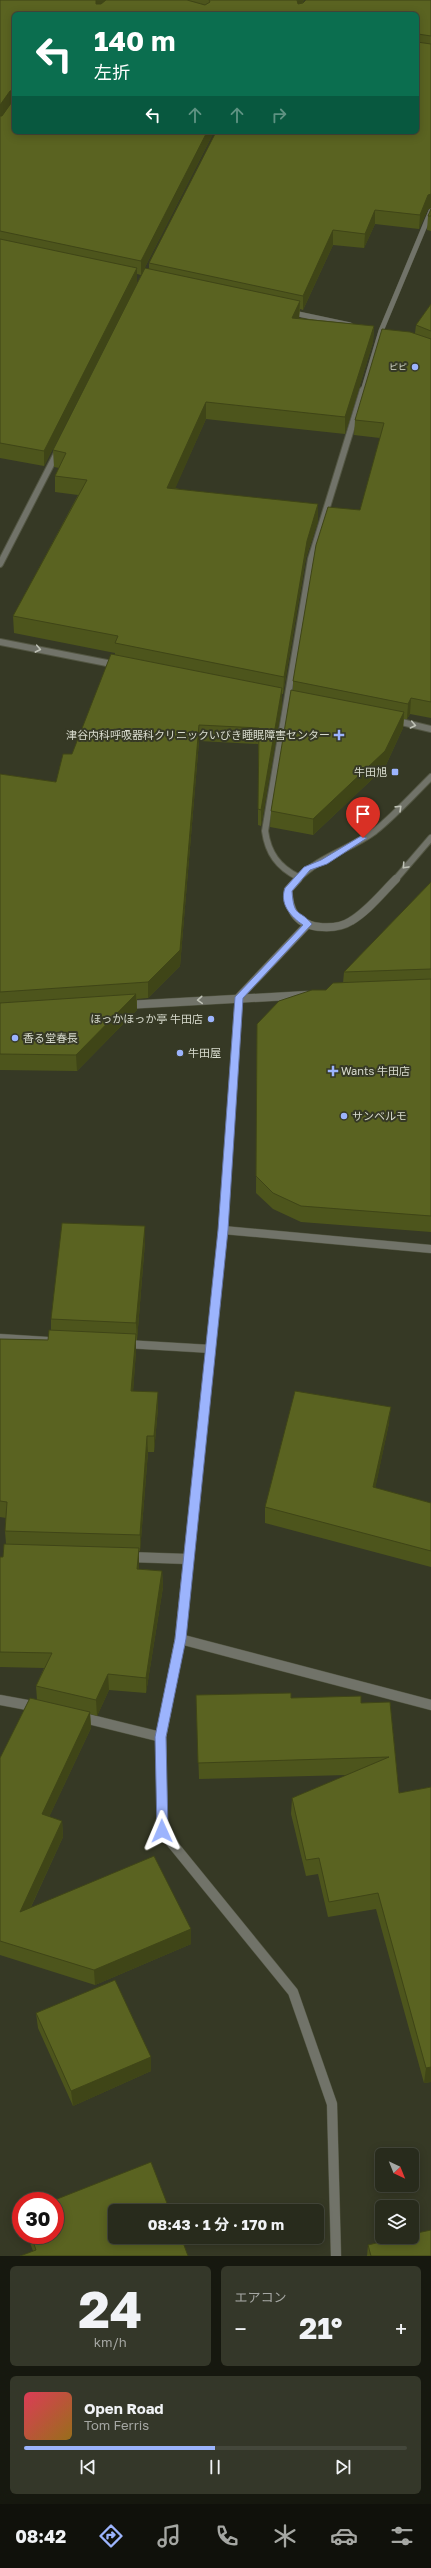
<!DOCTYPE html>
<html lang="ja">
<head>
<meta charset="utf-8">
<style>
  :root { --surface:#282b1c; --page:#343729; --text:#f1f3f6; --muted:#a5a7a3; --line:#44473b; --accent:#9cb4fd }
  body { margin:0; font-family:"Golos Text","Noto Sans JP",sans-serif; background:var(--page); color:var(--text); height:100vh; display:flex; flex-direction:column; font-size:15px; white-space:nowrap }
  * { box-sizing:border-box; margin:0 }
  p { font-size:13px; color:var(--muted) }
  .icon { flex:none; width:22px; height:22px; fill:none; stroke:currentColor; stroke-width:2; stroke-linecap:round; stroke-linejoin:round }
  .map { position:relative; height:2256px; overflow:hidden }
  .details { display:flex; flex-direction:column; gap:10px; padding:10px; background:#16180f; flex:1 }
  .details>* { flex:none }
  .guide { position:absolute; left:12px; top:12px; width:407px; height:122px; border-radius:6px; box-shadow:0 2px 10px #0003,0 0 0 1px var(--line); background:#0b6e4f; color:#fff; overflow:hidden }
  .needle { width:26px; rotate:137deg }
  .tools { position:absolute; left:375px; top:2148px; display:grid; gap:8px }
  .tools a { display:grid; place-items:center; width:44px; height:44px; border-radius:6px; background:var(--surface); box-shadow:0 2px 10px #0003,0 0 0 1px var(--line); font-size:20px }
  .speed { position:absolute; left:12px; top:2192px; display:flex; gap:8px; font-size:20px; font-weight:700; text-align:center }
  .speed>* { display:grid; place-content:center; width:52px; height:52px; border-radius:50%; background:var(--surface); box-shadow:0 2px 10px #0003,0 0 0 1px var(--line); line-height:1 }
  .speed .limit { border:6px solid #d22; background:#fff; color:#111 }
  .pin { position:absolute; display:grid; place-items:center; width:34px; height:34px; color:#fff; margin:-41px -17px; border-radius:50% 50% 50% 0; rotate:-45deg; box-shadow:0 0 4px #0007 }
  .pin .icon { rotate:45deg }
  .me { position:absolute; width:44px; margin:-22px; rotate:359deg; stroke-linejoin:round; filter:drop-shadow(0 0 3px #0008) }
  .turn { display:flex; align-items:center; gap:14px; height:84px; padding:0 16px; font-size:18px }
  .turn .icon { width:52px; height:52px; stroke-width:2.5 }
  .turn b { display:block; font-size:28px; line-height:34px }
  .lanes { display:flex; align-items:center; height:38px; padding:0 16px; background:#0003; justify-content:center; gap:20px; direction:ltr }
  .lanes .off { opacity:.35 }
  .big { font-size:30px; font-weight:700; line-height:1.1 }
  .details .card { flex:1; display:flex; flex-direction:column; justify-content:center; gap:6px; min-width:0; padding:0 14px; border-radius:6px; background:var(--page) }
  .details .dial { align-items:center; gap:0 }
  .dial b { font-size:52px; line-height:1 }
  .song { display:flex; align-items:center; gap:12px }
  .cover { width:48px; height:48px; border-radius:6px; background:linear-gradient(135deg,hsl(350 70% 55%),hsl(40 70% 35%)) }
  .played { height:4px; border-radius:2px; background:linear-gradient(90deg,var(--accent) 50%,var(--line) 50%) }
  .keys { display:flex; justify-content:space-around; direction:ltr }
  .heat { display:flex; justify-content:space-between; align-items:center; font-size:22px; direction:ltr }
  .details .tiles { flex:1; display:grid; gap:10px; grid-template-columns:1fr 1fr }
  .card:last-child { grid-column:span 2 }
  .trip { position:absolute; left:108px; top:2204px; width:216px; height:40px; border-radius:6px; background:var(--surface); box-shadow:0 2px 10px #0003,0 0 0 1px var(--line); font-weight:700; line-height:40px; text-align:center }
  .tab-bar { display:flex; height:64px; justify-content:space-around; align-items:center; background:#10110b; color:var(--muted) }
  .tab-bar .icon { width:28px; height:28px }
  .tab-bar .selected { color:var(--accent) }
  .tab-bar b { font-size:18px; color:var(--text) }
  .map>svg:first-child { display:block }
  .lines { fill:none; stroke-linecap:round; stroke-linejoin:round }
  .minor-far3-casing { stroke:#535643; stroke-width:5.5 }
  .minor-far2-casing { stroke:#535643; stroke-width:8 }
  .minor-far1-casing { stroke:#535643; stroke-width:9 }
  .minor-casing { stroke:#535643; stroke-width:11 }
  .minor-far3 { stroke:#717369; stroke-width:5 }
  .minor-far2 { stroke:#717369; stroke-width:6 }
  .minor-far1 { stroke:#717369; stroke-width:8 }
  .minor { stroke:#717369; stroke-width:10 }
  .wall { fill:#4d551c }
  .shaded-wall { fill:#3f4517 }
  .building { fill:#5a6321; stroke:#3f4517 }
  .oneway { stroke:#bec1b5 }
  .route { fill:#9cb4fd; stroke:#6575a4 }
  .poi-dot { fill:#9cb4fd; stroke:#363925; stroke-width:1.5 }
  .labels { text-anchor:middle; stroke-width:4; stroke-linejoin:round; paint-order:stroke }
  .far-poi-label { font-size:9px; fill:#d8dbce; stroke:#363925; text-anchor:end }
  .poi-label { font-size:11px; fill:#d8dbce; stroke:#363925; text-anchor:start }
</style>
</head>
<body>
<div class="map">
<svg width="431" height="2256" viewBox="0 0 431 2256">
  <rect width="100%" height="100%" fill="#363925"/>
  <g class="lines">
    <defs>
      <g id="minor-far3">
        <polyline points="289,312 350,325"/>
        <polyline points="363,391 381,331 431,211"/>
      </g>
      <g id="minor-far2">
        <polyline points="0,564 59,449"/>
        <polyline points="0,642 117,665"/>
        <polyline points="393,720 431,729"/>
        <path d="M298,877C278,867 268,853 265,831L311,559L363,390"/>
        <path d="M297,880C318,857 351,849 375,831C395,815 413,795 431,777"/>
        <polyline points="395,880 431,838"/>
      </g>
      <g id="minor-far1">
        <path d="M298,879L288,890C289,899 290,909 296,916C307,930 337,930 351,921C368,911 382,893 396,879"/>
        <polyline points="126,1005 307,995"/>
        <polyline points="223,1230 431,1249"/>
        <polyline points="0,1338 48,1341"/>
        <polyline points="126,1344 211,1349"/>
        <polyline points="196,1491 223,1230 239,997 308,924"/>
      </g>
      <g id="minor">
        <polyline points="196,1490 180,1639 161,1737 162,1831 293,1992 332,2104 336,2256"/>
        <polyline points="129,1557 188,1559"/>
        <polyline points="180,1639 431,1705"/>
        <polyline points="0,1700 38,1707"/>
        <polyline points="80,1717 161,1737"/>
      </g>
    </defs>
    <use href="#minor-far3" class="minor-far3-casing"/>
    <use href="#minor-far2" class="minor-far2-casing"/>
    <use href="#minor-far1" class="minor-far1-casing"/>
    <use href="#minor" class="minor-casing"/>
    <use href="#minor-far3" class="minor-far3"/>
    <use href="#minor-far2" class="minor-far2"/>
    <use href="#minor-far1" class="minor-far1"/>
    <use href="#minor" class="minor"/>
  </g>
  <g class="wall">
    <polygon points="0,0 304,0 302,4 431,0 431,208 428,209 419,229 375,224 364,248 333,245 303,310 300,309 299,318 374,326 373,342 345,434 206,419 175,488 318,521 306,558 283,694 282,694 282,704 261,826 258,825 258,744 199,741 180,966 148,998 137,999 137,1010 77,1071 0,1070 0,774 56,782 72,754 115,655 115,653 14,633 13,616 78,495 55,492 55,476 59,468 54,467 53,450 149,269 149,263 417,132 14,14 14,132 214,132 141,275 137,274 137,283 44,466 0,458"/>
    <polygon points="431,209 431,231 427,230 428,216"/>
    <polygon points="431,304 431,718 410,714 407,719 404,719 403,728 385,767 313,835 270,827 271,811 293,690 293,681 360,510 380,438 354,435 355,420 415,333 416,325"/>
    <polygon points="431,882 431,1232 301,1222 273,1209 256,1193 257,1024 326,990 343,983 344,972"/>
    <polygon points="145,1242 137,1340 136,1340 136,1351 133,1391 158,1408 154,1452 148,1452 140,1551 139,1551 139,1569 162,1571 163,1587 146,1693 109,1690 97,1716 90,1714 91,1728 49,1817 62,1821 63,1837 31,1907 191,1944 95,1985 0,1955 0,1758 37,1700 36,1686 44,1668 0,1667 0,1557 3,1557 6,1544 5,1531 6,1518 0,1517 0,1339 48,1340 51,1330 51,1319"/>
    <polygon points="389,1423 375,1488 431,1503 431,1567 265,1523 265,1507"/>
    <polygon points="196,1695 291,1698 361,1703 390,1702 399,1793 431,1787 431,2082 424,2083 376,1909 328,1917 318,1874 306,1876 291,1814 292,1798 347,1775 199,1779"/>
    <polygon points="36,2013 151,2071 73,2106 38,2028"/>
    <polygon points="27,2235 55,2235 188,2256 33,2251"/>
    <polygon points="368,2245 431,2256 367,2256"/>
  </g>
  <g class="shaded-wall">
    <polygon points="96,0 110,0 96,11"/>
    <polygon points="297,0 304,0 296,12"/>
    <polygon points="14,90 14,104 0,120 0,105 10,91"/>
    <polygon points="207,132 214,132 141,275 141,261"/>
    <polygon points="431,194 431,208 428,209 419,229 420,215 428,195"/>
    <polygon points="375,210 375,224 364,248 365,234"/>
    <polygon points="333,230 333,245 303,310 303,296"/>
    <polygon points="137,268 137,283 44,466 44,451"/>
    <polygon points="300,301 299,318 292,334 292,318"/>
    <polygon points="374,326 373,342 345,434 345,417"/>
    <polygon points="206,402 206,419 168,505 167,488"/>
    <polygon points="318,504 318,521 306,558 283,694 284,677 307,541"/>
    <polygon points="282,688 282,704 261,826 261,810"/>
    <polygon points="411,698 410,714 407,719 408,704"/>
    <polygon points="404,712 403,728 385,767 313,835 313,819"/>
    <polygon points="199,725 199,741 180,966 148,998 148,982"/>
    <polygon points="136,994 137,1010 77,1071 76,1055"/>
    <polygon points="145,1226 145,1242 137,1340 136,1323"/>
    <polygon points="136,1334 136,1351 132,1407 131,1391"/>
    <polygon points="158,1392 158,1408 154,1452 154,1436"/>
    <polygon points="391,1407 389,1423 372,1504 373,1487"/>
    <polygon points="147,1436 148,1452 140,1551 140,1535"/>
    <polygon points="139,1548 139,1564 138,1585 137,1569"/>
    <polygon points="162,1571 163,1587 146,1693 146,1678"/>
    <polygon points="108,1674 109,1690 97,1716 96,1700"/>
    <polygon points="90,1712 91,1728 43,1830 42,1814"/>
    <polygon points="62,1821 63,1837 22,1926 20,1912"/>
    <polygon points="191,1929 191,1944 95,1985 94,1970"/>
    <polygon points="151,2057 151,2071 73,2106 71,2091"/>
    <polygon points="431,2067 431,2082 424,2083 426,2068"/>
  </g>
  <g class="building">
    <polygon points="0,0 96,0 96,4 101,4 106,0 187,0 205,5 210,2 209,0 297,0 298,4 303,3 306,0 431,0 431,36 418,34 417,35 417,14 14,14 14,90 10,91 0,105"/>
    <polygon points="417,42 431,44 431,194 428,195 420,215 375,210 365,234 333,230 303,296 149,263 216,132 417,132"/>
    <polygon points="14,99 14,132 207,132 141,261 0,231 0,116 2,116"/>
    <polygon points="431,209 431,216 428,216"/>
    <polygon points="0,239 137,268 44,451 0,443"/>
    <polygon points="145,268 300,301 292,318 374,326 345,417 206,402 167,488 318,504 307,541 284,677 115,643 118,636 13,616 87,480 55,476 66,453 53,450"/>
    <polygon points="431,304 431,331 416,325"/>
    <polygon points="382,329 410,332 431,339 431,702 411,698 408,704 293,681 316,545 328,507 360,510 384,423 355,420"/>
    <polygon points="111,654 282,688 261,810 258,809 259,728 199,725 180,950 148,982 0,992 0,774 56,782 63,754 72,754"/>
    <polygon points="291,690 404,712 385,751 313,819 271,811"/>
    <polygon points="431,882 431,969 344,972"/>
    <polygon points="431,979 431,1216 301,1206 273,1193 256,1176 257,1024 279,1001 312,990 326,990 333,983"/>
    <polygon points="136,994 76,1055 0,1054 0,1003"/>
    <polygon points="62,1223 145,1226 136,1323 51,1319"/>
    <polygon points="49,1330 136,1334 131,1391 158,1392 154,1436 147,1436 140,1535 5,1531 7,1502 0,1501 0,1339 48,1340"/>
    <polygon points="295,1391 391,1407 373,1487 431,1503 431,1551 265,1507"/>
    <polygon points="4,1544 139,1548 137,1569 162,1571 146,1678 108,1674 96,1700 36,1686 52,1653 0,1652 0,1557 3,1557"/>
    <polygon points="291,1693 291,1698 361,1696 361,1703 390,1702 399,1793 431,1787 431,2067 426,2068 378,1893 329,1902 319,1858 306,1860 292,1798 389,1757 198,1763 196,1695"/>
    <polygon points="30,1698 90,1712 42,1814 62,1821 20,1912 154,1856 191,1929 94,1970 0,1941 0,1758"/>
    <polygon points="115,1980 151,2057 71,2091 36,2013"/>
    <polygon points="151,2162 170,2211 115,2211 115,2237 181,2237 188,2256 20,2256 36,2250 31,2235 55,2235 55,2201 52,2201"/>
    <polygon points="431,2230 431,2256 371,2256 368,2245 401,2237 412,2237 412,2234"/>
  </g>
  <defs><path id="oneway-chevron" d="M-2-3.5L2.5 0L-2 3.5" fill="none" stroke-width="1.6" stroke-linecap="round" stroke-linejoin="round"/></defs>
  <g class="oneway">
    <use href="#oneway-chevron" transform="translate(38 649) rotate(11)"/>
    <use href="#oneway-chevron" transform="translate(413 725) rotate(12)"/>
    <use href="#oneway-chevron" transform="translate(399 808) rotate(-44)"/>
    <use href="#oneway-chevron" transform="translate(405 866) rotate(133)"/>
    <use href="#oneway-chevron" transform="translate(200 1000) rotate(176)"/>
  </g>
  <path class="route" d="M361,836L367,838L327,864L310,870L292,891C294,919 299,908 312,924L243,998L228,1230L186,1639L166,1737L168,1831L162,1836L157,1831L155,1737L175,1639L218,1230L235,997L303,925C291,917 279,904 285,888L304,867L321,860Z"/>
  <g class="poi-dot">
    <circle cx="415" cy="367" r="4"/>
    <path d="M337 729h4v4h4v4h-4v4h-4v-4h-4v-4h4z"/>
    <rect x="391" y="768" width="8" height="8" rx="2"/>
    <circle cx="211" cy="1019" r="4"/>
    <circle cx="15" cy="1038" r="4"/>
    <circle cx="180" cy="1053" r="4"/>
    <path d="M331 1065h4v4h4v4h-4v4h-4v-4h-4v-4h4z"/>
    <circle cx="344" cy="1116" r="4"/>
  </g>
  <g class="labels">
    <g class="far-poi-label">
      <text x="407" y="370">ピピ</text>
    </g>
    <g class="poi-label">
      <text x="330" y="739" text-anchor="end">津谷内科呼吸器科クリニックいびき睡眠障害センター</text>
      <text x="387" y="776" text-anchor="end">牛田旭</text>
      <text x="203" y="1023" text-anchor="end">ほっかほっか亭 牛田店</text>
      <text x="23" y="1042">香る堂春長</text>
      <text x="188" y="1057">牛田屋</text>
      <text x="341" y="1075">Wants 牛田店</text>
      <text x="352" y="1120">サンベルモ</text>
    </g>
  </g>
</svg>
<div class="tools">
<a><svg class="needle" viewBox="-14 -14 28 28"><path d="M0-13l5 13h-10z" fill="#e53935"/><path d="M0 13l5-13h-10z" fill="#a5a7a3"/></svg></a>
<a><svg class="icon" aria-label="layers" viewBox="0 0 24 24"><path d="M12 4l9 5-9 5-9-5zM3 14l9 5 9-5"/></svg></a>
</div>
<div class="speed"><div class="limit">30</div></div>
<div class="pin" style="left:363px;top:838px;background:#d93025"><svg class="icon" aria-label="arrive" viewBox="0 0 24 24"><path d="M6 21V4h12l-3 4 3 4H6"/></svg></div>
<svg class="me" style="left:162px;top:1831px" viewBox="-20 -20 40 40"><path d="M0-17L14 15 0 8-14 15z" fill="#9cb4fd" stroke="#fff" stroke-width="4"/></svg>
<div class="trip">08:43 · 1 分 · 170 m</div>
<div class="guide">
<div class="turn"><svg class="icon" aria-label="left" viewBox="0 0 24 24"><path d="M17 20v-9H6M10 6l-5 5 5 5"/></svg><div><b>140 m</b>左折</div></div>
<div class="lanes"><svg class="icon" aria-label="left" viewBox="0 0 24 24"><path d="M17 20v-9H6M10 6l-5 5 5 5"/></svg><svg class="icon off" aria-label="ahead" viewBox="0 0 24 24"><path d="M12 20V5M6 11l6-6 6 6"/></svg><svg class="icon off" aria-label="ahead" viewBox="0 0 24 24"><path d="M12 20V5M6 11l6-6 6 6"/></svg><svg class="icon off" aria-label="right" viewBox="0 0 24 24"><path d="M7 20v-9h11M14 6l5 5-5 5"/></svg></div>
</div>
</div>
<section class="details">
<div class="tiles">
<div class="card dial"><b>24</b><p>km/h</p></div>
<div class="card"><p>エアコン</p>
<div class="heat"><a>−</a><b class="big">21°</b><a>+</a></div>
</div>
<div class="card">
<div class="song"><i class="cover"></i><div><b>Open Road</b><p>Tom Ferris</p></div></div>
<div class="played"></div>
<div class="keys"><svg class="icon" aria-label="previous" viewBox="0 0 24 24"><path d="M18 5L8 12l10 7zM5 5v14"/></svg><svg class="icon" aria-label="pause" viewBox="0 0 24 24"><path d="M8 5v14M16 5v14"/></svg><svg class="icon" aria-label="next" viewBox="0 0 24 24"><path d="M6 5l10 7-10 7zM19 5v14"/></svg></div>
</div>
</div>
</section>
<nav class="tab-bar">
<b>08:42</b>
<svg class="icon selected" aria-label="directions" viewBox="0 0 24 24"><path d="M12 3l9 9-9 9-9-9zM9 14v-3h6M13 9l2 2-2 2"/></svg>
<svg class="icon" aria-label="music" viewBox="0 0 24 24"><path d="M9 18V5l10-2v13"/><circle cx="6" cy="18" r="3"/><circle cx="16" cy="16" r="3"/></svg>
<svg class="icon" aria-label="phone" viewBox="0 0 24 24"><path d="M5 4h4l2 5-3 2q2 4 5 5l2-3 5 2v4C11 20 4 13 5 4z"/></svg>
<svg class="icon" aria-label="climate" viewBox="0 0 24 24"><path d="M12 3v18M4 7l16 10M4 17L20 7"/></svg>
<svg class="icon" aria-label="car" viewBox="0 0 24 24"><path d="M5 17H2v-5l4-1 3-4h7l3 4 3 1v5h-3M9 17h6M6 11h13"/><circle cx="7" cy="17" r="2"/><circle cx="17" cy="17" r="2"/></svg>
<svg class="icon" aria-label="filters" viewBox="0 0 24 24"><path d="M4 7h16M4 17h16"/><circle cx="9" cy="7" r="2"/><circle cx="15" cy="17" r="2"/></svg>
</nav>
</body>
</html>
